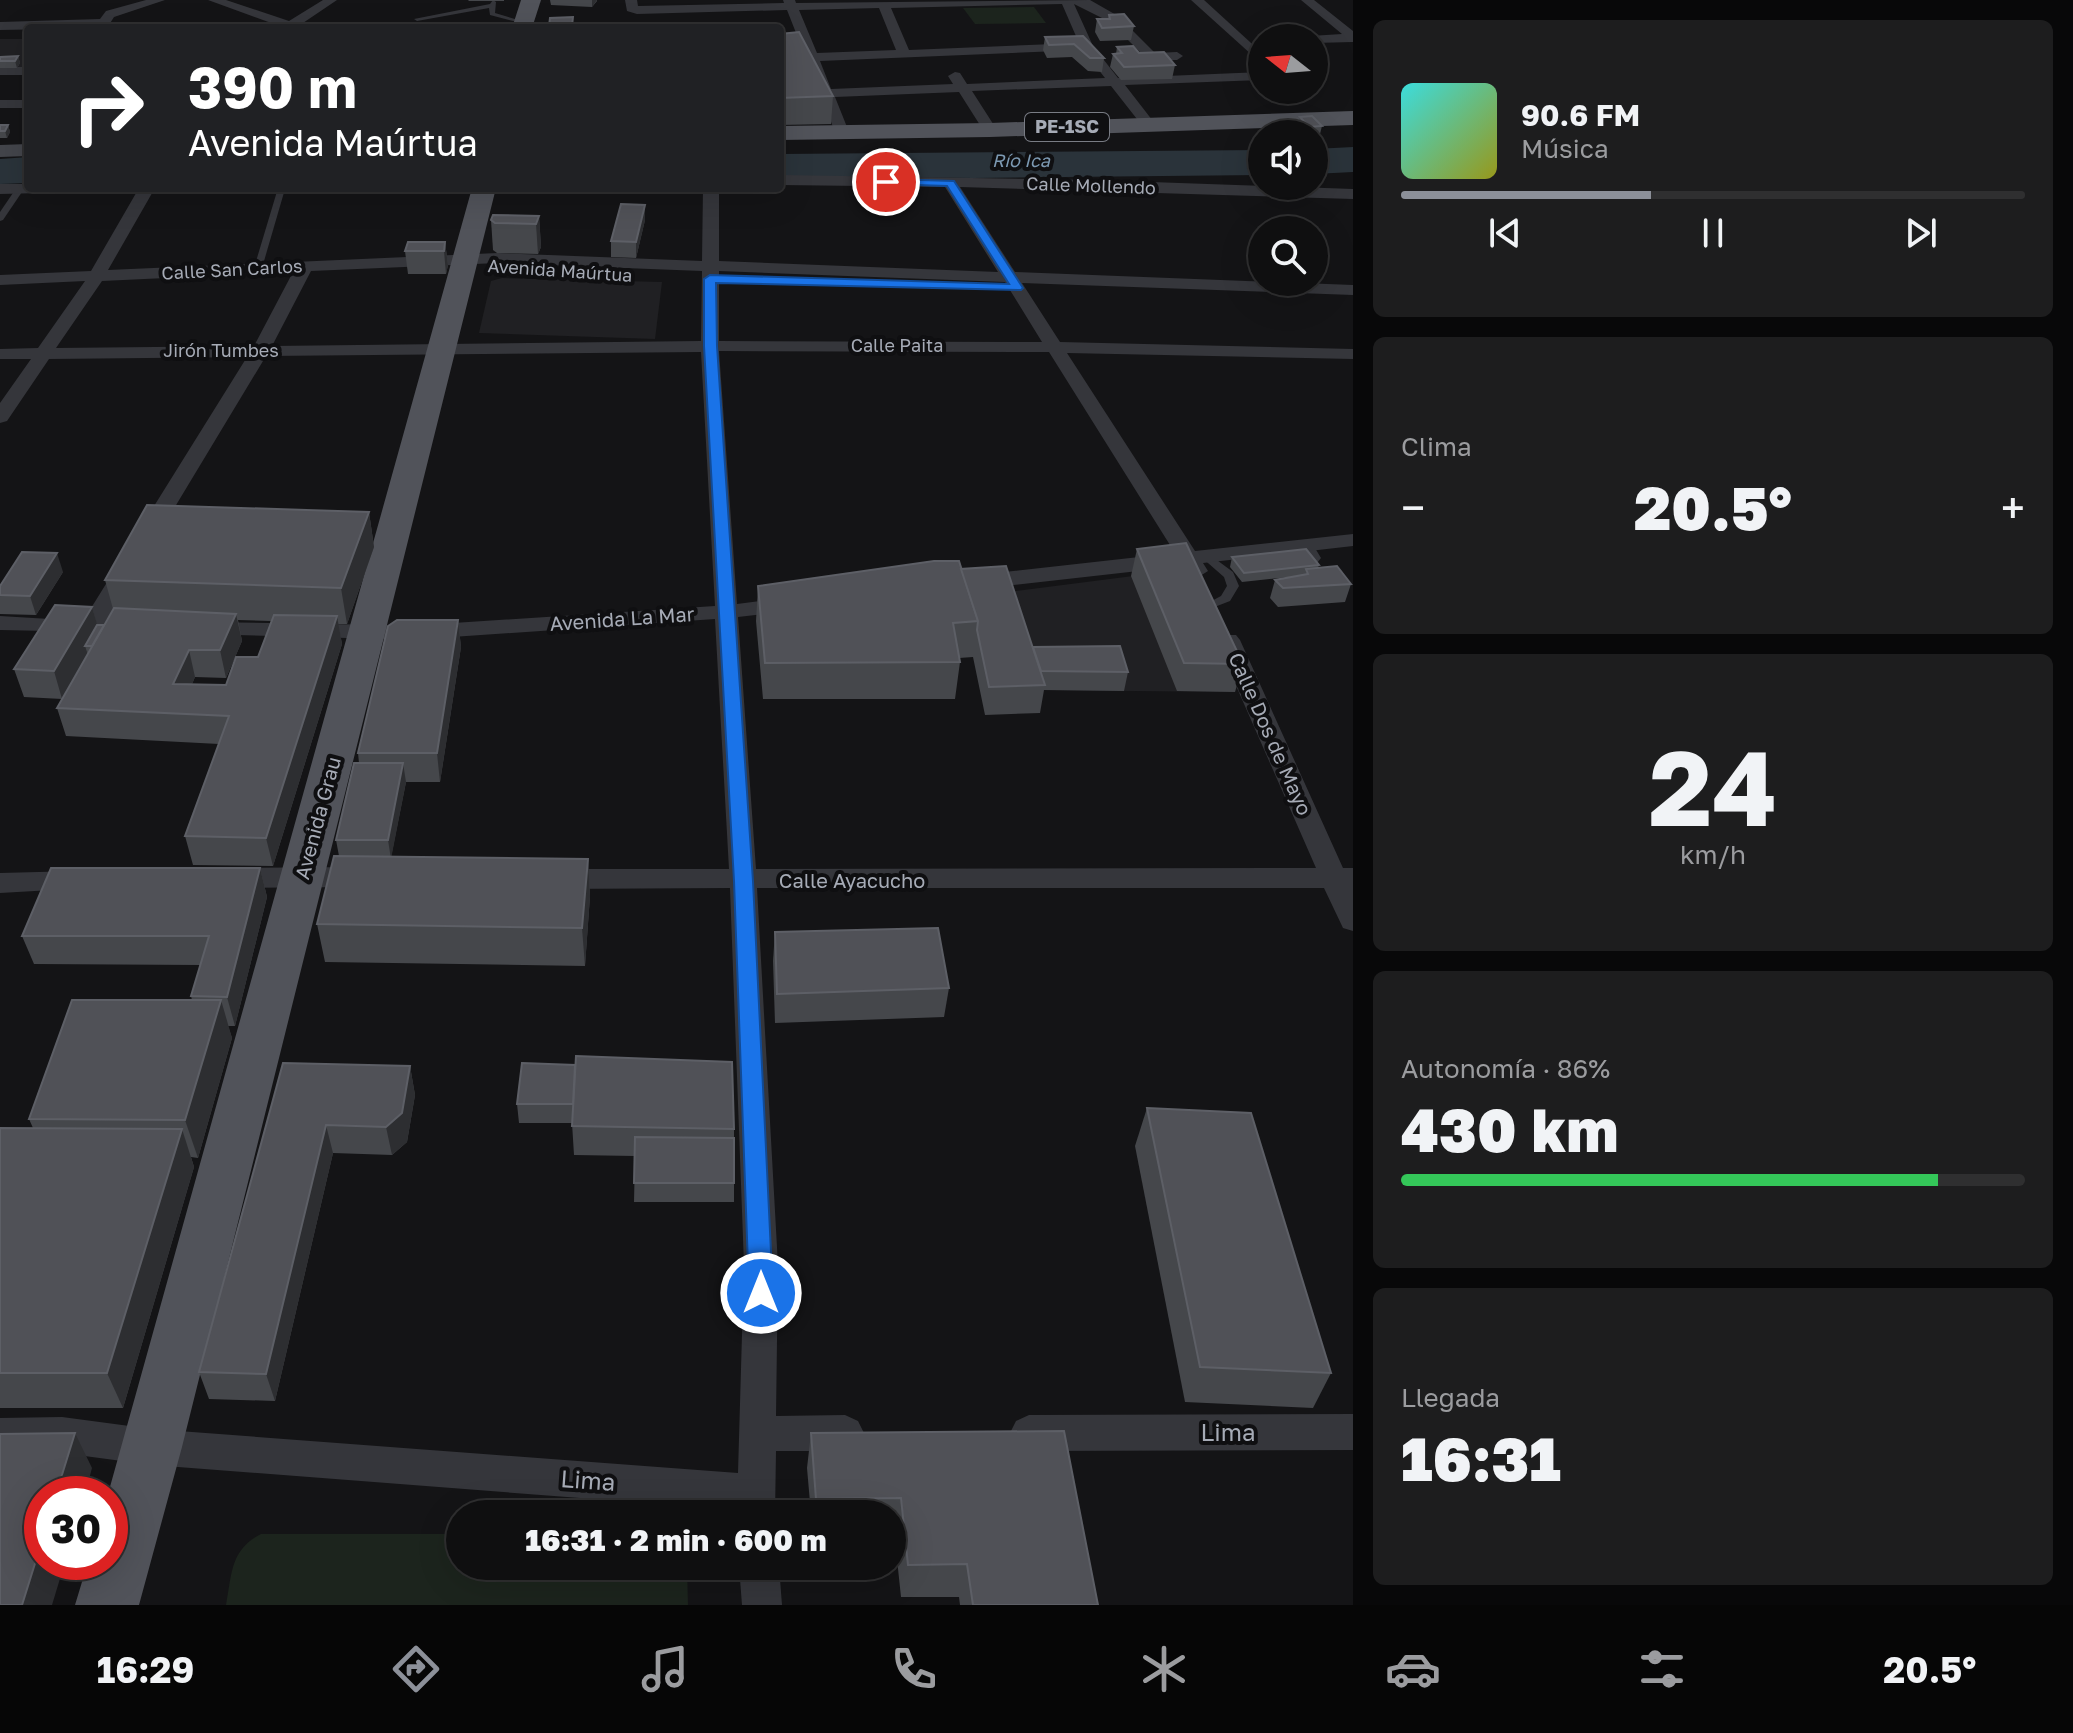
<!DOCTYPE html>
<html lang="es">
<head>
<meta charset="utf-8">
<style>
  :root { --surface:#0f0f10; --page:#1d1d1e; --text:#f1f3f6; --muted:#9b9c9f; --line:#2f2f30; --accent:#8c9099 }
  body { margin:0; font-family:"Golos Text",sans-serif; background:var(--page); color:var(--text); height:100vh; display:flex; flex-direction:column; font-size:30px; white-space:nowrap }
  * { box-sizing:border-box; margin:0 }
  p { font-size:26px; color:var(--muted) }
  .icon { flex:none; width:44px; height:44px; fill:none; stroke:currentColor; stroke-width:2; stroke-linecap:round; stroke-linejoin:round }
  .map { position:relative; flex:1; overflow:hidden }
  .side { display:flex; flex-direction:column; gap:20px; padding:20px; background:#080809; width:720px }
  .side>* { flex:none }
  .top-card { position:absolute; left:24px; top:24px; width:760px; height:168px; border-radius:8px; box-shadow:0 8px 32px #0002,0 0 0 2px var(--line); background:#202124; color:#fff; overflow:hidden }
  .needle { width:52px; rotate:287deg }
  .tools { position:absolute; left:1248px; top:24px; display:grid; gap:16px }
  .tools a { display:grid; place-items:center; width:80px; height:80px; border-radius:50%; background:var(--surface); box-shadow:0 8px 32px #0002,0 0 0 2px var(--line); font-size:40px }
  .speed { position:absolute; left:24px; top:1476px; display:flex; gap:16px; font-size:40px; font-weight:700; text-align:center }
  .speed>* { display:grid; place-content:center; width:104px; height:104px; border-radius:50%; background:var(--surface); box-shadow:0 8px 32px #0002,0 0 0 2px var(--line); line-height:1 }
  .speed .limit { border:12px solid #d22; background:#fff; color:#111 }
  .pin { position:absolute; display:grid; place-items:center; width:68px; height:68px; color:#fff; margin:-34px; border:4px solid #fff; border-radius:50%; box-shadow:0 2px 8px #0007 }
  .me { position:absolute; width:88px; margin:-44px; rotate:0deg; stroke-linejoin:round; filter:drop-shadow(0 0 6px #0008) }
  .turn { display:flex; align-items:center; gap:28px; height:168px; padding:0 32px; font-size:36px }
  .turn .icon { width:104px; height:104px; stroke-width:2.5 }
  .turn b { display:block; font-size:56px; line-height:68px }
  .big { font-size:60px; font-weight:800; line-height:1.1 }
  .side .card { flex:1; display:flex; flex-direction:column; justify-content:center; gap:12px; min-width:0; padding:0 28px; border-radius:12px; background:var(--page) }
  .side .dial { align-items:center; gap:0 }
  .dial b { font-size:104px; line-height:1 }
  .song { display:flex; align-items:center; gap:24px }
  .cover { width:96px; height:96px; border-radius:12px; background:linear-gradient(135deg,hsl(180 70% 55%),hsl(60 70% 35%)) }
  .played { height:8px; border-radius:4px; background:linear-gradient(90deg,var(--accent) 40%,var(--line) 40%) }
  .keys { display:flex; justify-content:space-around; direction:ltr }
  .heat { display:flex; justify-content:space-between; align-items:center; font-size:44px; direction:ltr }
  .charge { height:12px; border-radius:6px; background:linear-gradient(90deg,#34c759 86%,var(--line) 0) }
  .trip { position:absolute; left:446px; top:1500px; width:460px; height:80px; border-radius:40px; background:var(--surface); box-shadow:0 8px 32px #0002,0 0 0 2px var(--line); font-weight:800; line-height:80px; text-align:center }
  .tabs { display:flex; height:128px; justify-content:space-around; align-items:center; background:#060606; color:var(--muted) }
  .tabs .icon { width:56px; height:56px }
  .tabs .selected { color:var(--accent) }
  .tabs b { font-size:36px; color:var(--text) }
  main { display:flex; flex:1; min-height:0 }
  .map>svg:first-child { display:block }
  .built { fill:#202023 }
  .green { fill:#1c241d }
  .water { fill:#2a333a }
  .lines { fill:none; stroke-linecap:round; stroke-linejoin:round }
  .path { stroke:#3b3d42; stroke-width:3; stroke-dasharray:2 3; stroke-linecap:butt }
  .lane { fill:#35363b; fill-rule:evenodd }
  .street { fill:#35363b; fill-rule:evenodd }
  .secondary { fill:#43454b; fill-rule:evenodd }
  .primary { fill:#51535a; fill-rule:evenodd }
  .wall { fill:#45474b; fill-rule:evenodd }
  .shaded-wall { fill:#2d2e31 }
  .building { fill:#505157; stroke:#5d5f66; stroke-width:2 }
  .route { fill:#1a73e8; stroke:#114b97; stroke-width:2 }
  .labels { text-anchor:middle; stroke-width:8; stroke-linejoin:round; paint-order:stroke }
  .shield { fill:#0f0f11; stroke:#797c84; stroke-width:2 }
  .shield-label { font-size:18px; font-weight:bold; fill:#a6abb6 }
  .far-water-label { font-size:18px; font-style:italic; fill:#7c99b2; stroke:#0f0f11 }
  .far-street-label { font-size:18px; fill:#a6abb6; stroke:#0f0f11 }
  .street-label { font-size:20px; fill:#a6abb6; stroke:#0f0f11 }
  .near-street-label { font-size:24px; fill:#a6abb6; stroke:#0f0f11 }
</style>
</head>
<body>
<main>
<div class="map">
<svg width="1353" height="1605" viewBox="0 0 1353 1605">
  <rect width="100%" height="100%" fill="#141416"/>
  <g class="built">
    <rect x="0" y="39" width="28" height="29"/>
    <polygon points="502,278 662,282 655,339 479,333 491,281"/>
    <polygon points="1180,570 1235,692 1033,690 1001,593"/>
  </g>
  <g class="green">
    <polygon points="1034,7 1046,23 975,24 963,8"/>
    <path d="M261,1534H460V1566H687L688,1605H226C232,1574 230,1550 261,1534Z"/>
  </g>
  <g class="water">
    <polygon points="1353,147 1353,172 1314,174 1314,149"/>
    <polygon points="1262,150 1262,175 973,178 780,176 780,154"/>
    <polygon points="28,157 28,183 0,184 0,159"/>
  </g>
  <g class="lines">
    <polyline class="path" points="1294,90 1305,99"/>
    <g class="lane">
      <polygon points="493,0 496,2 495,13 525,22 525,24 490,15 489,8 417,21 414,19 490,4"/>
      <polygon points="17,187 24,189 3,220 0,221 0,212"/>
      <polygon points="278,188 285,189 262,268 255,270 254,268"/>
      <polygon points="1308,542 1312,543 1321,558 1313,568 1309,570 1303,566 1309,558 1302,545"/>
      <polygon points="1206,552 1233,572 1239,586 1230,601 1212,608 1206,604 1221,596 1227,586 1224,577 1200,556"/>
    </g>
    <g class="street">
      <polygon points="146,0 165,0 114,17 107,28 0,30 0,22 100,19 106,11"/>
      <polygon points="208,0 226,0 289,21 323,0 337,0 300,25 303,28 285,28"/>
      <path d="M625,0H637L638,6L784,3L783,0H795L796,3L1090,0L1118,16L1155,53L1177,52L1183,56L1177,60L1131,61V55L1142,54L1110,22L1074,4L1093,46L1118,78L1262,72V80L1125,85L1156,125L1149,129L1144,128L1111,86L972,91L997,130L990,134L985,133L959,92L835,97L849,132L842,136L835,132L787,10L637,14L627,11ZM1062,4L1079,43L909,50L891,8ZM879,8L896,50L817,53L799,10ZM1083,50L1105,78L967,84L960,73L955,72L948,76L953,84L831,89L820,61Z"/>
      <polygon points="1191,0 1204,0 1262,53 1262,64"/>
      <polygon points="1301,0 1314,0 1353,31 1353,42 1314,43 1314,38 1310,36 1342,34"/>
      <rect x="0" y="67" width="28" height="8"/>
      <rect x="0" y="100" width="28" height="8"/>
      <path d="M780,175L1094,180L1353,189V199L960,187L1015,272L1353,285V295L1022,283L1060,342L1353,349V359L1067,353L1195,551L1353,534V546L1203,563L1208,571L1197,578L1189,576L1183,566L977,589L969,587L966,582L969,577L977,575L1175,553L1049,352L719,351L737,604L791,597L799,599L802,604L799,609L791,611L738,617L756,869L1316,868L1216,640L1220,635H1236L1240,640L1343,868H1353V931L1343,928L1324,888H757L778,1265L776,1416L845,1415L858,1421L864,1433L858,1445L845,1451H776L775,1514H737V1510L152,1465L62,1453L0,1454V1418L62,1417L152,1429L738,1473L744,1265L730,888L553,889L543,886L539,879L543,872L553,869H729L715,619L423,639L415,637L411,632L415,627L423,625L715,606L701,352L266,356L158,535L147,541L136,535L247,357L49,359L7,421L0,423V403L31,359H0V349L38,348L85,281L0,285V275L91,271L139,188H155L108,270L498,253L702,261L703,188H719V261L998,272L945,187L780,185ZM498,263L702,271L701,341L272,346L311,271ZM719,271L1005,282L1042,342L719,341ZM293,272L254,346L56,348L102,281Z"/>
      <polygon points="0,184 28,184 28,188 50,188 42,193 0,194"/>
      <polygon points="127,561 138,568 99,632 0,630 0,616 83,621 119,563"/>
      <polygon points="204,622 384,625 392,627 396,632 392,637 384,639 196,634 193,629 196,624"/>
      <polygon points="361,867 371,870 375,877 371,884 361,887 229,888 219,885 215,878 219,871 229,868"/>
      <polygon points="77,871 87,874 91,881 87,888 0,893 0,873"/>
      <polygon points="1353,1414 1353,1450 1029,1451 1016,1445 1010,1433 1016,1421 1029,1415"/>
      <polygon points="739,1566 779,1566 782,1605 742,1605"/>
    </g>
    <polygon class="secondary" points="28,144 28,156 0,157 0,145"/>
    <g class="primary">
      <polygon points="521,0 541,0 532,28 512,28"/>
      <polygon points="1353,111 1353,125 990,137 780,140 780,126 990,123"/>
      <polygon points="472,188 496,188 182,1447 139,1605 75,1605 88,1562 110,1562 108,1494"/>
    </g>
  </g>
  <g class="wall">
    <polygon points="468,0 504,0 504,1 469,1"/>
    <polygon points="550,0 597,0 597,1 592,7 551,5"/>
    <polygon points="1109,15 1134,26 1131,40 1100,41 1095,32 1097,19 1108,19"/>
    <polygon points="573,17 573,28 549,28 550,18"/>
    <polygon points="780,34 833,96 831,124 780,125"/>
    <polygon points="1083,36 1104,58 1102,72 1088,71 1072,57 1047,58 1043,50 1045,37"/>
    <polygon points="1117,47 1175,65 1172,79 1121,80 1110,67 1113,54 1116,54"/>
    <polygon points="18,56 20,63 17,68 0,68 0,57"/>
    <polygon points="1300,117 1322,126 1320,134 1307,134 1298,124"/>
    <polygon points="0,125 8,125 10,132 7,138 0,138"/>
    <polygon points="645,205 645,220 636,258 611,257 611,241"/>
    <polygon points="539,216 541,247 538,254 497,253 493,250 491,220"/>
    <polygon points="445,242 448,265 446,274 408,274 405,251"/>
    <path d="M369,512L374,547L347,624H338L342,644L273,866L193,865L185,836L219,744L66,736L57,708L62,699L24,697L14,669L92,607L97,625H104L113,609L105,580ZM238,620L271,621L258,657L226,685L192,684L195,677L226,678L242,641Z"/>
    <polygon points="1137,549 1243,664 1235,692 1177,691 1131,576"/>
    <polygon points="1232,557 1319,565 1318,568 1351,584 1345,602 1278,607 1270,598 1275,580 1299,576 1242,582 1230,567"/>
    <polygon points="961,569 1033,647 1128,672 1124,691 1044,690 1040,713 985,715 973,657 959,658 960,662 955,699 763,699 756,621 758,586"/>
    <polygon points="63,572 36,615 0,614 0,586"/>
    <polygon points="458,620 461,647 440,782 406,782 391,857 588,859 590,896 585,966 325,962 317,924 339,856 336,840 359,763 358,753"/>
    <polygon points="260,868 267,897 235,1026 228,1026 232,1038 198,1158 191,1157 194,1167 123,1408 0,1408 0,1128 33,1128 29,1119 192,1000 191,996 200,965 34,964 22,936"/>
    <polygon points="775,932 949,988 944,1017 775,1023 773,961"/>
    <polygon points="283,1063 410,1066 415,1095 407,1142 392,1155 333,1153 275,1401 209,1399 199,1372"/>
    <polygon points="522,1063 734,1129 734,1202 634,1202 635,1156 574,1155 572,1123 519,1123 517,1104"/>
    <polygon points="1147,1108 1331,1373 1313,1408 1185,1402 1135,1146"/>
    <polygon points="811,1433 1098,1605 960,1605 959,1597 901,1597 894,1531 892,1531 892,1514 811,1514 807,1468"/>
  </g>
  <g class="shaded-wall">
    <polygon points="592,0 597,0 592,7"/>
    <polygon points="18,56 20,63 17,68 15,61"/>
    <polygon points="8,125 10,132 7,138 5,131"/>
    <polygon points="645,205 645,220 636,258 636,242"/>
    <polygon points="539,216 541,247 538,254 536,224"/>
    <polygon points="445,242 448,265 446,274 444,251"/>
    <polygon points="369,512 374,547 347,624 341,588"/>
    <polygon points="57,553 63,572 36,615 30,596"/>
    <polygon points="92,607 100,634 85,646 88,655 62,699 54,671"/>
    <polygon points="236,614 242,641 226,678 220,650"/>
    <polygon points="337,616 342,644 273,866 266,838"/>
    <polygon points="458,620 461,647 440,782 437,753"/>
    <polygon points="189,650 195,677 180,712 173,684"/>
    <polygon points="403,763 406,782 391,859 388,840"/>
    <polygon points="588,859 590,896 585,966 582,928"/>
    <polygon points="260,868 267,897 235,1026 227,997"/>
    <polygon points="221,1000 232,1038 198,1158 185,1120"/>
    <polygon points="410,1066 415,1095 407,1142 392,1155 386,1127"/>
    <polygon points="326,1125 333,1153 275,1401 266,1374"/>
    <polygon points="182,1129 194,1167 123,1408 107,1373"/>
    <polygon points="75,1433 92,1468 85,1494 56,1494"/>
    <polygon points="42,1541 42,1562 65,1562 52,1605 22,1605"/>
  </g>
  <g class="building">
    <polygon points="1124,14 1134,26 1102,28 1097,19 1110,19 1109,15"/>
    <polygon points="573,17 572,26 549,26 550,18"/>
    <polygon points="799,32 833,96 780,98 780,34"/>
    <polygon points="1083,36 1104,58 1090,58 1074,44 1049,45 1045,37"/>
    <polygon points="1133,46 1139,53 1164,52 1175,65 1124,67 1113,54 1122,53 1117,47"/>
    <polygon points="18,56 15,61 0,61 0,57"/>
    <polygon points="1312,116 1322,126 1309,127 1300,117"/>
    <polygon points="0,125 8,125 5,131 0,131"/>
    <polygon points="621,204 645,205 636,242 611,241"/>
    <polygon points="493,215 539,216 536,224 495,223 491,220"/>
    <polygon points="408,242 445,242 444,251 405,251"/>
    <polygon points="147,505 369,512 341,588 105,580"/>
    <polygon points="1186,543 1243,664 1184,663 1137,549"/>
    <polygon points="1306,549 1319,565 1244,573 1232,557"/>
    <polygon points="22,552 57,553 30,596 0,595 0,586"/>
    <polygon points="934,561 959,561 978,621 953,623 960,662 765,663 758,586"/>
    <polygon points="1006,566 1045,685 989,687 977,630 978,621 961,569"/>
    <polygon points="1337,566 1351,584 1283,588 1275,580 1308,574 1306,569"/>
    <polygon points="55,605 92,607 54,671 14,669"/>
    <polygon points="114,608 236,614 220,650 189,650 173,684 226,685 236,657 258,657 274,615 337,616 266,838 185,836 229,716 57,708"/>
    <polygon points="397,620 458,620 437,753 358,753 388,626"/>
    <polygon points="97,625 104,625 92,646 85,646"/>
    <polygon points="1120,646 1128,672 1041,671 1033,647"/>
    <polygon points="354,763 403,763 388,840 336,840"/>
    <polygon points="334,856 588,859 582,928 317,924"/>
    <polygon points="51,868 260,868 227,997 191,996 209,936 22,936"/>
    <polygon points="938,928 949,988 777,994 775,932"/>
    <polygon points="72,1000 221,1000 185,1120 29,1119"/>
    <polygon points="576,1056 732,1062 734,1129 572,1126"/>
    <polygon points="283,1063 410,1066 402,1113 386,1127 326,1125 266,1374 199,1372"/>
    <polygon points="522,1063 575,1065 573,1104 517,1104"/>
    <polygon points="1147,1108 1251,1113 1331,1373 1200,1367"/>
    <polygon points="0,1128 182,1129 107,1373 0,1373"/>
    <polygon points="635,1137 734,1138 734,1183 634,1183"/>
    <polygon points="1064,1431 1098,1605 973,1605 967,1564 908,1565 901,1498 816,1499 811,1433"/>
    <polygon points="75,1433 56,1494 42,1494 42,1541 22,1605 0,1605 0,1434"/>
  </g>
  <polygon class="route" points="886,179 954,181 1023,288 1021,290 716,283 717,346 753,881 773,1293 770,1300 761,1304 752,1300 749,1293 734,881 704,346 704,279 710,275 1009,284 947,186 883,184 883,180"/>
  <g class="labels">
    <rect class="shield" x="1025" y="113" width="84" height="28" rx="6"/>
    <g class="shield-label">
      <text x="1067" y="133">PE-1SC</text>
    </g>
    <g class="far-water-label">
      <text x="1021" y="167">Río Ica</text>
    </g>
    <g class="far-street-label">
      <text transform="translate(1091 186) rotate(2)" y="6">Calle Mollendo</text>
      <text transform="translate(232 270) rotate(-3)" y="6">Calle San Carlos</text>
      <text transform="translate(560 271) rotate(4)" y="6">Avenida Maúrtua</text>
      <text x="897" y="352">Calle Paita</text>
      <text x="221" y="357">Jirón Tumbes</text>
    </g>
    <g class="street-label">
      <text transform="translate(622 619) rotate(-4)" y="7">Avenida La Mar</text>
      <text transform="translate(1270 734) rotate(66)" y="7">Calle Dos de Mayo</text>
      <text transform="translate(318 818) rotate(-75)" y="7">Avenida Grau</text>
      <text x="852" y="888">Calle Ayacucho</text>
    </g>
    <g class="near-street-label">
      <text x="1228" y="1441">Lima</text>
      <text transform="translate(588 1481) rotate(4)" y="8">Lima</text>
    </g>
  </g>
</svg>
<div class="tools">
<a><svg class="needle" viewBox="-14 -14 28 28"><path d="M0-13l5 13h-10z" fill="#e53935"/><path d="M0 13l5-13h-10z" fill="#9b9c9f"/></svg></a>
<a><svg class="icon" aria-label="sound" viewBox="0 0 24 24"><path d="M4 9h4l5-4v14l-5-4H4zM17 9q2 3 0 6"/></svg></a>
<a><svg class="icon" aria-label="search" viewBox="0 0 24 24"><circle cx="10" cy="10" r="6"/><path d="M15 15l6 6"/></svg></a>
</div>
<div class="speed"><div class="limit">30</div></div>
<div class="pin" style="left:886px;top:182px;background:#d93025"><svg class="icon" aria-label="arrive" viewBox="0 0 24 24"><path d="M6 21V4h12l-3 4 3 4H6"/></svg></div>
<svg class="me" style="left:761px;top:1293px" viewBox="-20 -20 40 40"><circle r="17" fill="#1a73e8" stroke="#fff" stroke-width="3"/><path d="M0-11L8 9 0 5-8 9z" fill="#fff"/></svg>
<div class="trip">16:31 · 2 min · 600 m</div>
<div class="top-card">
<div class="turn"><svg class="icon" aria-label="right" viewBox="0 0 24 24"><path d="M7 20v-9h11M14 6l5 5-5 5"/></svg><div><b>390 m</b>Avenida Maúrtua</div></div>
</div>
</div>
<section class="side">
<div class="card">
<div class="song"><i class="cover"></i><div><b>90.6 FM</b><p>Música</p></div></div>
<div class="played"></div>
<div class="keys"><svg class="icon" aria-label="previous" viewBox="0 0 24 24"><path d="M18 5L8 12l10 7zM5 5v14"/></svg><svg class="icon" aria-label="pause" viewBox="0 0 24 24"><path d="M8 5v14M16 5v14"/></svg><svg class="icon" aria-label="next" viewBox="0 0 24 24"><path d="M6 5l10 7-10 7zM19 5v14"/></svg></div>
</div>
<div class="card"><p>Clima</p>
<div class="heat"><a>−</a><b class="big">20.5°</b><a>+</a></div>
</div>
<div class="card dial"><b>24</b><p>km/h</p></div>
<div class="card"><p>Autonomía · 86%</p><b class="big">430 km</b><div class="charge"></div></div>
<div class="card"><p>Llegada</p><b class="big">16:31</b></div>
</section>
</main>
<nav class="tabs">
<b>16:29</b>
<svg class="icon selected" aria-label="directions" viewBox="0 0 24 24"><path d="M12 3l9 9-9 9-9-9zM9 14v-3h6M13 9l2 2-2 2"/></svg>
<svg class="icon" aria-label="music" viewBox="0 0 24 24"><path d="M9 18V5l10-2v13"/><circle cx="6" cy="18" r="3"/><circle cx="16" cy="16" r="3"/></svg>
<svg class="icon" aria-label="phone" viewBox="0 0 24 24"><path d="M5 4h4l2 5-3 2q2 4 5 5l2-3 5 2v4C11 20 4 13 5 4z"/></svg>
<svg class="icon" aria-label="climate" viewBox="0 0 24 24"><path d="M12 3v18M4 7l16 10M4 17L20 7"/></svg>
<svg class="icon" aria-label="car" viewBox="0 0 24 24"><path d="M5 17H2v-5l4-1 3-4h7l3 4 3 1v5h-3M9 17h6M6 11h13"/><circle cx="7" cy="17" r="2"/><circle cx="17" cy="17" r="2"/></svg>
<svg class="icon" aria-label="filters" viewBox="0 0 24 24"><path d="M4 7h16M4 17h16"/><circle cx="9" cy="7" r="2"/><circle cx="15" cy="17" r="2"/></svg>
<b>20.5°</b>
</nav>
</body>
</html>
